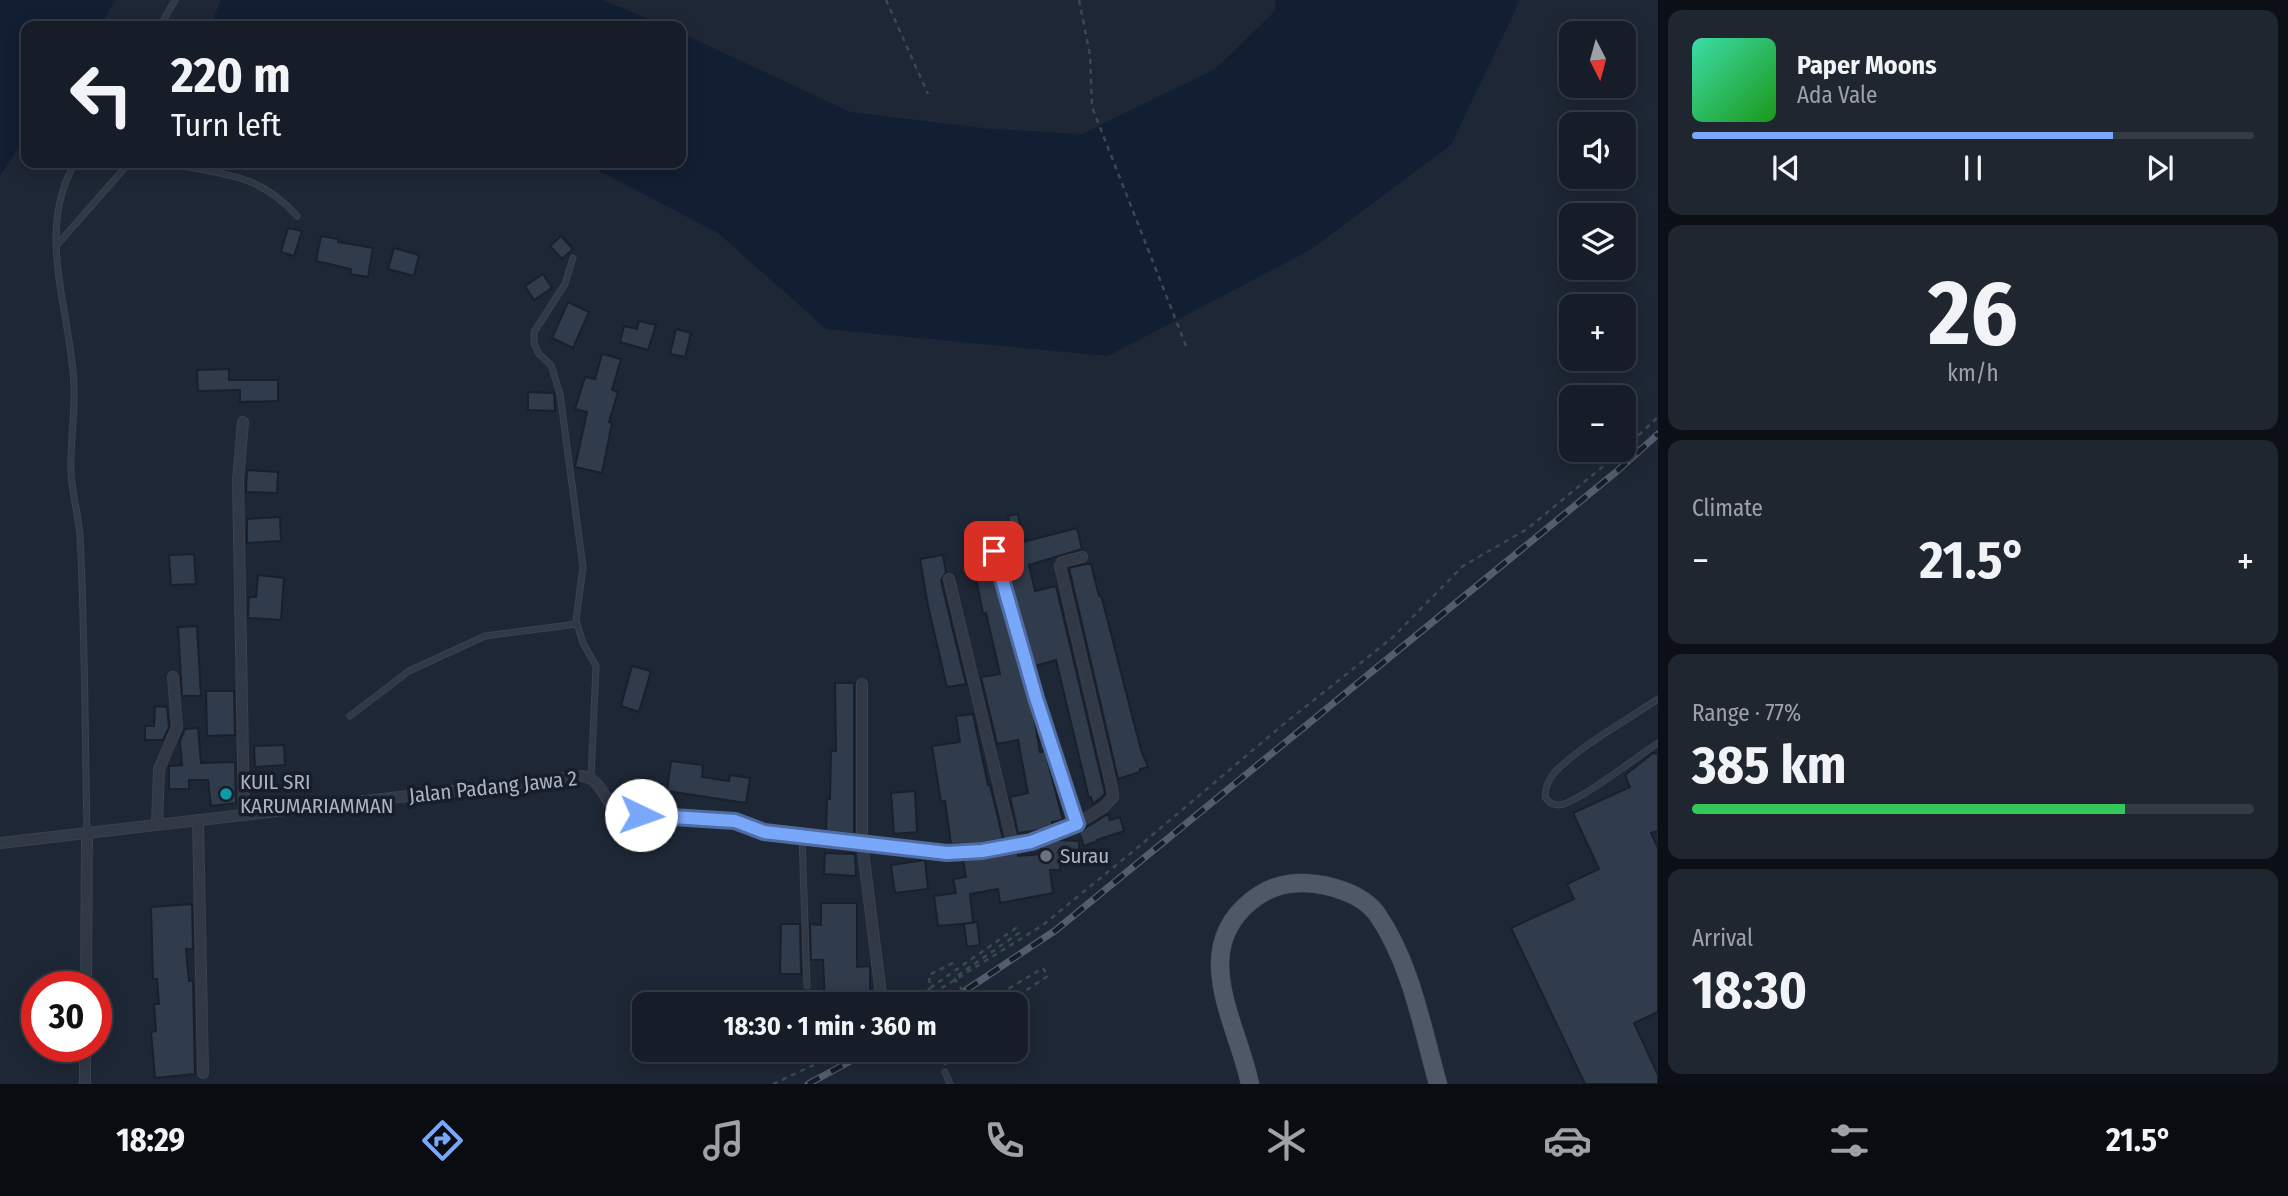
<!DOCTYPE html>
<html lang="en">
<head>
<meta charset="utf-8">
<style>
  :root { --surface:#161d28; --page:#1f2630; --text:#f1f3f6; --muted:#9ea2a8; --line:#353b45; --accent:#79a7fa }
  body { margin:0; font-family:"Fira Sans Condensed",sans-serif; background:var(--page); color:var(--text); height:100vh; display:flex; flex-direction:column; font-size:26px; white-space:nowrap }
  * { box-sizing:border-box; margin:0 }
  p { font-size:23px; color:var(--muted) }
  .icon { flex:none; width:38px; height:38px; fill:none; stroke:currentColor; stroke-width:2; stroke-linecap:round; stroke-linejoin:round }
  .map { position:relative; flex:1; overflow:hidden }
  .panel { display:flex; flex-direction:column; gap:10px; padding:10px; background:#0c1016; width:630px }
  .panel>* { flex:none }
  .banner { position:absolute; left:21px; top:21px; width:665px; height:147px; border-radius:14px; box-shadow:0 4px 18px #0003,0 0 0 2px var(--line); background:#161d28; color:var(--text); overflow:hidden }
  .needle { width:46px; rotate:174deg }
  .controls { position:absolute; left:1559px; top:21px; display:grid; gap:14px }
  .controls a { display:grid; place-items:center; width:77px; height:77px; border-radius:14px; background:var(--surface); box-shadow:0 4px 18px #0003,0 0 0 2px var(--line); font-size:35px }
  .speed { position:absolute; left:21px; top:971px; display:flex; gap:14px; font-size:35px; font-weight:700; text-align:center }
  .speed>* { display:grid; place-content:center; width:91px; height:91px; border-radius:50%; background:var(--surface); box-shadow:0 4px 18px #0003,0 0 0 2px var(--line); line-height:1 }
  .speed .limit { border:10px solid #d22; background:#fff; color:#111 }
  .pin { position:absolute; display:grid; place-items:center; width:60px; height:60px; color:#fff; margin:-30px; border-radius:14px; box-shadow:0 4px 10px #0006 }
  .me { position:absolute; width:77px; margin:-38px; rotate:93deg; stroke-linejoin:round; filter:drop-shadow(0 0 5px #0008) }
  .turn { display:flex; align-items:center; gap:24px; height:147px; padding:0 35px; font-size:32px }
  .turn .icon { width:91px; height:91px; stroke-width:2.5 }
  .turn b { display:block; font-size:49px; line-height:60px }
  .big { font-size:52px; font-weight:700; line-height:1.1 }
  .panel .tile { flex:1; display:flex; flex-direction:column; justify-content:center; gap:10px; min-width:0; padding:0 24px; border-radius:14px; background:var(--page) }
  .panel .dial { align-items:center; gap:0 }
  .dial b { font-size:91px; line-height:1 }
  .song { display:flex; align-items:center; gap:21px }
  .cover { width:84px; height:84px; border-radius:10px; background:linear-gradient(135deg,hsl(160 70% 55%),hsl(120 70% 35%)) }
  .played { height:7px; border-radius:4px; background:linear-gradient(90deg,var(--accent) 75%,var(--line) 75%) }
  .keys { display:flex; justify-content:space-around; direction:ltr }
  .heat { display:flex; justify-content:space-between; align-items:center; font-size:38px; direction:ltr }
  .charge { height:10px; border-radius:5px; background:linear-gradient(90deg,#34c759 77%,var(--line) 0) }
  .trip { position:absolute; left:632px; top:992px; width:396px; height:70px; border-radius:14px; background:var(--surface); box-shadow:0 4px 18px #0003,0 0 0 2px var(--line); font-weight:700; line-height:70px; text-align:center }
  .dock { display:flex; height:112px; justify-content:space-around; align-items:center; background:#090c10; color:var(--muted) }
  .dock .icon { width:49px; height:49px }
  .dock .selected { color:var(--accent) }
  .dock b { font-size:32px; color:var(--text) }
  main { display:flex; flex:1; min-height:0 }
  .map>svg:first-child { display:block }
  .water { fill:#121e32 }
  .building { fill:#303b4c; stroke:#19202c; stroke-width:2 }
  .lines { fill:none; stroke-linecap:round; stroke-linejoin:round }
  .lane-casing { stroke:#3b424f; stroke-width:7 }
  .street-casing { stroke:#3b424f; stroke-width:12 }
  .primary-casing { stroke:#3b424f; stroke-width:19 }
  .path { stroke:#384c4f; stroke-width:2.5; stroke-dasharray:5 5; stroke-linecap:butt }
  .lane { stroke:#313946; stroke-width:5 }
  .street { stroke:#313946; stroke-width:10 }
  .primary { stroke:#4f5866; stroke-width:18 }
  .rail-casing { stroke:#535d6d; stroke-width:7 }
  .rail { stroke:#171e2a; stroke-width:4.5; stroke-dasharray:13; stroke-linecap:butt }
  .path-bridge { stroke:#384c4f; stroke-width:2.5; stroke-dasharray:5 5; stroke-linecap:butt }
  .route-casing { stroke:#4f6da2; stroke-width:18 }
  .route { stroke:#79a7fa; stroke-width:12 }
  .culture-dot { fill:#0f9aa8; stroke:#171e2a; stroke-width:2.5 }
  .worship-dot { fill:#6b7280; stroke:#171e2a; stroke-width:2.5 }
  .labels { text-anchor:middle; stroke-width:7; stroke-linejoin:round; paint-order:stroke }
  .poi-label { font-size:21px; fill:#abb4c3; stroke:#171e2a; text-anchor:start }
  .street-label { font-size:21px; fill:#abb4c3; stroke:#171e2a }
</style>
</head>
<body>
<main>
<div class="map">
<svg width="1658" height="1084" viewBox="0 0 1658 1084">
  <rect width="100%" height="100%" fill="#1e2735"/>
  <g class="water">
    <polygon points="0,0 116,0 100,26 26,26 26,136 0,176"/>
    <polygon points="221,0 603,0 665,26 210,26"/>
    <polygon points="1276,0 1520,0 1451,145 1310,250 1108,356 826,329 718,233 584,163 681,163 681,33 850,112 991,129 1082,134 1215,69 1275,11"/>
  </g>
  <g class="building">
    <polygon points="288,228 302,231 294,256 281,252"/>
    <polygon points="321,236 338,239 338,242 373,248 368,277 350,274 351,269 316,261"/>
    <polygon points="561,236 573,249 562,259 550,246"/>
    <polygon points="394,248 419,255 414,276 388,269"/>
    <polygon points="543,274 552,288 534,300 525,286"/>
    <polygon points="568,302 589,312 573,348 552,338"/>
    <polygon points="639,321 656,325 648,350 620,342 624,326 637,329"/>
    <polygon points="676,329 691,333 685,357 670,354"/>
    <polygon points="602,354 621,359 612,390 618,392 609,422 612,423 602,473 575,467 587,412 575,409 585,377 595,379"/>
    <polygon points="229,369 229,380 278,380 278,401 240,402 240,390 198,391 197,370"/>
    <polygon points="528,392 554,393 555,411 528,410"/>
    <polygon points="247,470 278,472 277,493 246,492"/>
    <polygon points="1018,514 1023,542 1077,528 1082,549 1029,565 1035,591 1056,586 1104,789 1105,794 1093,804 1091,797 1089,798 1056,660 1035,666 1002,549 996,544 1012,539 1008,516"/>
    <polygon points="280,517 281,541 247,543 247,519"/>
    <polygon points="987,548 1034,717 1040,752 1045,751 1063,820 1052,822 1052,825 1040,830 1018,833 1010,797 1028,793 1018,740 997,744 981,677 1000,674 986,613 983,614 971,552"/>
    <polygon points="194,554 196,584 171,585 169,555"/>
    <polygon points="943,555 946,572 941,581 966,684 947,687 928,606 920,559"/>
    <polygon points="1086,564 1091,564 1099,596 1101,595 1141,750 1148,767 1140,769 1140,772 1118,779 1069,568"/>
    <polygon points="258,575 284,578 281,620 248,618 249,597 256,597"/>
    <polygon points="197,626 201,696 182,696 178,627"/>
    <polygon points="632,666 651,671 639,712 621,706"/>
    <polygon points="835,683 854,683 854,834 826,831 827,799 830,799 831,751 836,751"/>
    <polygon points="206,691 234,691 235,735 207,736"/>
    <polygon points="155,706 167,707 169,727 163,740 145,740 145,726 154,726"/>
    <polygon points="973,714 988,785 990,785 1003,839 981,843 951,844 945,801 941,802 932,746 960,742 956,716"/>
    <polygon points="198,728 201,763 235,762 236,803 211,806 208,780 189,780 189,789 169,789 169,766 182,765 180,741 185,729"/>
    <polygon points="284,745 285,765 255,767 254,746"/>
    <polygon points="1653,753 1658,754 1658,831 1651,833 1658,848 1658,1012 1634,1023 1658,1075 1658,1084 1585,1084 1511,928 1574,899 1567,884 1599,869 1573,813 1630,787 1625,775"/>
    <polygon points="671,761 703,765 702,777 729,781 730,775 750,778 746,803 667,791"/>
    <polygon points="915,791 917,832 894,834 891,793"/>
    <polygon points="1108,814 1110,820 1120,817 1124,831 1097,840 1098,841 1084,846 1079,832"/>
    <polygon points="1057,840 1079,841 1079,858 1072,858 1072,864 1060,863 1060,870 1050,870 1053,893 1000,903 998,889 970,894 973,923 938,926 934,896 956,893 953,879 966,877 963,860 1018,852 1018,856 1042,854 1041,846"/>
    <polygon points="825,853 855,854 856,876 824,874"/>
    <polygon points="925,860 928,889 895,893 891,865"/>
    <polygon points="821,903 857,903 857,967 870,966 870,1004 825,1004 823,960 811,960 810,924 821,925"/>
    <polygon points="192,904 193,949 186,949 189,981 193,981 195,1074 155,1078 151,1032 156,1031 154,1004 159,1004 157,979 153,979 151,907"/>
    <polygon points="977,922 980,945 967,947 964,924"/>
    <polygon points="781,924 800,924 801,974 780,974"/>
  </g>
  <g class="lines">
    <defs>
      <g id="lane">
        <polyline points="160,26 175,0"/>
        <path d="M75,163C34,232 72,314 74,387C75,415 70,444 71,472C72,493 78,514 80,535C85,634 85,734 87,833"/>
        <path d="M170,163C223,176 256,171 297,216"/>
        <polyline points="57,245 129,163"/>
        <polyline points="573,258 565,284 534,332 534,343 539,354 551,365 560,394 583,567 576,620 583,643 596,666 591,778"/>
        <path d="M1658,699C1627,720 1580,746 1555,772C1549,779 1545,788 1545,797C1548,802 1552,805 1559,805C1578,803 1638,756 1658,743"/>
        <polyline points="350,716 409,671 485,636 577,624"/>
        <polyline points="802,836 807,986"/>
        <polyline points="945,1072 950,1084"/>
      </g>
      <g id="street">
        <polyline points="243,422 238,480 244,815"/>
        <polyline points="994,551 1036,698 1077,824"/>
        <polyline points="949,579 1013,845"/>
        <polyline points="862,684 862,843 882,1002 885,1004"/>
        <polyline points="198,820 203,1073"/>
        <polyline points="157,825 159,769 177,727 173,677"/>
        <path d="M0,843L583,776C605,781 604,806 622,814L735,821L764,832L947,853L982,851L1031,842L1077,824L1104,807L1113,797L1112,788L1060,566L1062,562L1082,557"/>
        <polyline points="86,987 87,833"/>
        <polyline points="85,1084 85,1046"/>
      </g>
      <path id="primary" d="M1250,1084C1237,1022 1189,951 1251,901C1267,888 1284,882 1305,883C1328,884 1362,893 1377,914C1411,963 1422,1027 1438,1084"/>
    </defs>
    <use href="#lane" class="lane-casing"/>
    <use href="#street" class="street-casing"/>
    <use href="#primary" class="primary-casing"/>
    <g class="path">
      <polyline points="886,0 928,94"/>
      <polyline points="1079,0 1090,55 1092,107 1188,351"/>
      <polyline points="1624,449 1658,417"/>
      <polyline points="921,1000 930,988 929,975 957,961"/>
      <polyline points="916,1004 1043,925 1131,853 1285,723 1392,638 1463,566 1527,529 1623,450"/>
      <polyline points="983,1004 1043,968 1048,976 1005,1004"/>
      <polyline points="945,1065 947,1050"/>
      <polyline points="773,1084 846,1050"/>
    </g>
    <use href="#lane" class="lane"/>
    <use href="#street" class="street"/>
    <use href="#primary" class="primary"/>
    <defs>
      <g id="rail">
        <polyline points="945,1004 1056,930 1616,472 1658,434"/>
        <polyline points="808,1084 871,1050"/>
      </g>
    </defs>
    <use href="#rail" class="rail-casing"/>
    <use href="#rail" class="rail"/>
    <polyline class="path-bridge" points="930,988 1016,928 1019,933 954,978 972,1004"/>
  </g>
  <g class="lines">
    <defs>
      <polyline id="route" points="641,815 735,821 764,832 947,853 982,851 1031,842 1077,824 1036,698 994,551"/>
    </defs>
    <use href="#route" class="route-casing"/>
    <use href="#route" class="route"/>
  </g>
  <circle class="culture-dot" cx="226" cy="794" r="7"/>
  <circle class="worship-dot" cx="1046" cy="856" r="7"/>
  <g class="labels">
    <g class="poi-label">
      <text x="240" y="789">KUIL SRI<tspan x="240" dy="24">KARUMARIAMMAN</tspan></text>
      <text x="1060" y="863">Surau</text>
    </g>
    <g class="street-label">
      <text transform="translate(493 787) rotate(-6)" y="7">Jalan Padang Jawa 2</text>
    </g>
  </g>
</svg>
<div class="controls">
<a><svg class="needle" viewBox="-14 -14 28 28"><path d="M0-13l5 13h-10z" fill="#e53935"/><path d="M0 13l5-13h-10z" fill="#9ea2a8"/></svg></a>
<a><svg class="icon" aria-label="sound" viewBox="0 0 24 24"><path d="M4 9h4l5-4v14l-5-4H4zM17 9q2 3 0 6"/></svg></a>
<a><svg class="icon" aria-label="layers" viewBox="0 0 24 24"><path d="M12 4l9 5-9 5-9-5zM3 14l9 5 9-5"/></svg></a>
<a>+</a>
<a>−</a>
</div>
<div class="speed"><div class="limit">30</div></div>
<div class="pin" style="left:994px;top:551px;background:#d93025"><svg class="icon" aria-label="arrive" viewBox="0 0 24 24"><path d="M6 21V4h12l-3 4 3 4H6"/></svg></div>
<svg class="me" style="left:641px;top:815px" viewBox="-20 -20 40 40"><circle r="19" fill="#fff"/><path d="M0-13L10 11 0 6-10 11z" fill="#79a7fa"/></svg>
<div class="trip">18:30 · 1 min · 360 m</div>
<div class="banner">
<div class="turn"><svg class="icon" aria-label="left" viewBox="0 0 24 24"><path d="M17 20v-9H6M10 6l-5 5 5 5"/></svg><div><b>220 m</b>Turn left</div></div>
</div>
</div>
<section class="panel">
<div class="tile">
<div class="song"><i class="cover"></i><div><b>Paper Moons</b><p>Ada Vale</p></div></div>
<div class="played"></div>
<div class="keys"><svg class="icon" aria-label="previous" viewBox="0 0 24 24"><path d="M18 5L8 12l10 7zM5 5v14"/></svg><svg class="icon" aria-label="pause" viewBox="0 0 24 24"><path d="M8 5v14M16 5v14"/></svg><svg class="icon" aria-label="next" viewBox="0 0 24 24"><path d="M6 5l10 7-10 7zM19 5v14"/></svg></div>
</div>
<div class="tile dial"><b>26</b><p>km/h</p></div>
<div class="tile"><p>Climate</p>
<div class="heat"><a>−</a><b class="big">21.5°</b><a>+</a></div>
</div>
<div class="tile"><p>Range · 77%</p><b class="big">385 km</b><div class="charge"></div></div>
<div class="tile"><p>Arrival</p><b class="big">18:30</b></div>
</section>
</main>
<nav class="dock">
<b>18:29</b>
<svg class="icon selected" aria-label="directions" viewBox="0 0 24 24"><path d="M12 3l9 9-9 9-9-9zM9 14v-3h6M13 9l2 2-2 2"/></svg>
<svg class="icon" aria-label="music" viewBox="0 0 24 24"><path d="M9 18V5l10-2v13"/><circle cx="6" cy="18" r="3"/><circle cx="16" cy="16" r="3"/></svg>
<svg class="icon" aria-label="phone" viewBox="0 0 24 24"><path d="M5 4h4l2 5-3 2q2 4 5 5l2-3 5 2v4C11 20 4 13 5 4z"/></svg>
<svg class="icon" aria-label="climate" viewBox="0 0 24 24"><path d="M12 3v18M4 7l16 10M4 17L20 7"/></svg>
<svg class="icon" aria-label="car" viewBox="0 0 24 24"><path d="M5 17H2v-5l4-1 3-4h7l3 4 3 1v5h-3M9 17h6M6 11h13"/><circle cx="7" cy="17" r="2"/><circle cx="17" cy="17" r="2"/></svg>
<svg class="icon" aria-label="filters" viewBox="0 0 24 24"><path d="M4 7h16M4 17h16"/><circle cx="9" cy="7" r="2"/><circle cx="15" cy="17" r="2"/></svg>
<b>21.5°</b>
</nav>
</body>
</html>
